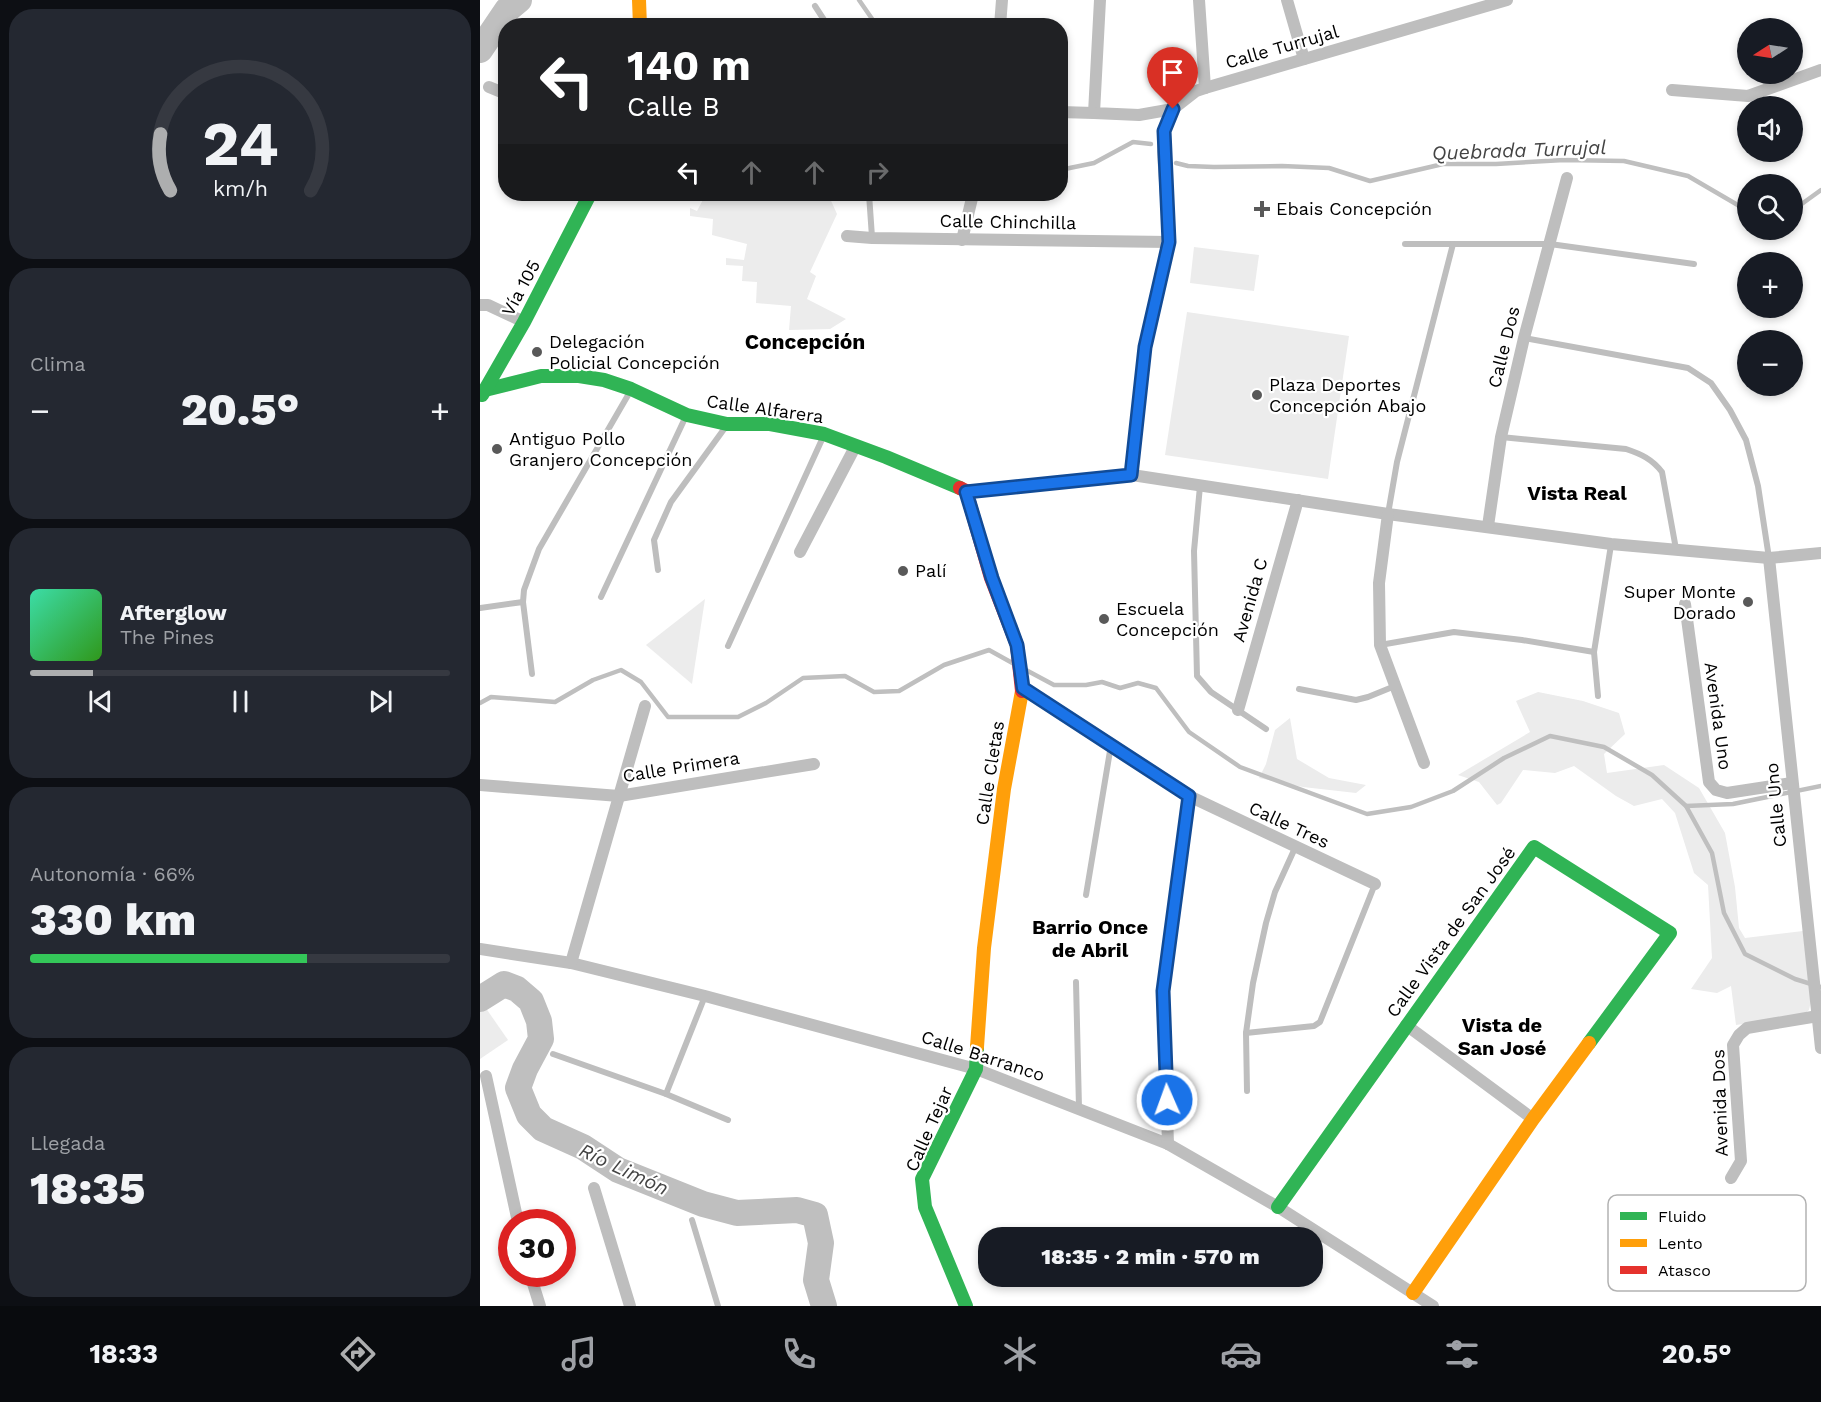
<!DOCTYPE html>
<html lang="es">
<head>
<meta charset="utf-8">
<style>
  :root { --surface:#171b24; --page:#242831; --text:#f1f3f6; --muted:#9ea1a6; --line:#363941; --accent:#adaeaf }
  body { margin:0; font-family:"Work Sans",sans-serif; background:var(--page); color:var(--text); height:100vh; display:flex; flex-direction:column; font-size:22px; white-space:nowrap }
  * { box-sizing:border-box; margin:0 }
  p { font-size:20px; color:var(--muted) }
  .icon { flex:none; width:33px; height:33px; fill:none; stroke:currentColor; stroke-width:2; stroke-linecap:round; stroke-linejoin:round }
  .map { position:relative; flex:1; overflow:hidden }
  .panel { display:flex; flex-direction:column; gap:9px; padding:9px; background:#0d0f14; width:480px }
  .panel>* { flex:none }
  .banner { position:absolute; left:18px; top:18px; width:570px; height:183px; border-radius:24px; box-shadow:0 3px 9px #0003; background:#202124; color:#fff; overflow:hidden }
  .needle { width:39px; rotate:258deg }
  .controls { position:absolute; left:1257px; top:18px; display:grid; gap:12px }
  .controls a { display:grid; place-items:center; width:66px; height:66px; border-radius:50%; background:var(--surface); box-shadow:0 3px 9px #0003; font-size:30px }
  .speed { position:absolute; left:18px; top:1209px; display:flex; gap:12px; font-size:30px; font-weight:700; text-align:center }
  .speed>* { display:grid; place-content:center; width:78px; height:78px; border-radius:50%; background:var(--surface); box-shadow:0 3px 9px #0003; line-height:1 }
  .speed .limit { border:9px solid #d22; background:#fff; color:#111 }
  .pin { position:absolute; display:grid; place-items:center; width:51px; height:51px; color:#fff; margin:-62px -26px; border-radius:50% 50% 50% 0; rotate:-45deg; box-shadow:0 0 6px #0007 }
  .pin .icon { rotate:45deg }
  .me { position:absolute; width:66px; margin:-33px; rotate:358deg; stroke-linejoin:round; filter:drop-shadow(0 0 4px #0008) }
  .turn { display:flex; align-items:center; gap:21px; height:126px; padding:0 30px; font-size:27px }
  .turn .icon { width:78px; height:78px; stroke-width:2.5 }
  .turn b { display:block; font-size:42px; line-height:51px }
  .lanes { display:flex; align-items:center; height:57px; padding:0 30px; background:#0003; justify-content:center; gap:30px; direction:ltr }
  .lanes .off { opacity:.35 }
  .big { font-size:45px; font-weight:800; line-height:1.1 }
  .panel .card { flex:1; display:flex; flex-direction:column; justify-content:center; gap:9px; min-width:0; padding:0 21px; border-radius:24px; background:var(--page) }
  .panel .dial { align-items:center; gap:0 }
  .dial svg { height:156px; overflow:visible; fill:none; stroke:var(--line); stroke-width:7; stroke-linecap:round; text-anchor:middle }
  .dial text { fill:var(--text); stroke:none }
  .song { display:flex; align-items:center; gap:18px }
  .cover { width:72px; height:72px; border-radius:9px; background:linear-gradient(135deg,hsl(160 70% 55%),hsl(110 70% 35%)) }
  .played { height:6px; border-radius:3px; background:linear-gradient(90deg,var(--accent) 15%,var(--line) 15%) }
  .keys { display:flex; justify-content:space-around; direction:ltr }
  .heat { display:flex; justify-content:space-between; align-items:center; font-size:33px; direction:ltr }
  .charge { height:9px; border-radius:4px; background:linear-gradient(90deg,#34c759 66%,var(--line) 0) }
  .trip { position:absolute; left:498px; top:1227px; width:345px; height:60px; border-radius:24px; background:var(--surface); box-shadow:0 3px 9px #0003; font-weight:800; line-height:60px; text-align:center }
  .tab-bar { display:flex; height:96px; justify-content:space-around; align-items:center; background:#090b0e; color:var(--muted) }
  .tab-bar .icon { width:42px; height:42px }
  .tab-bar .active { color:var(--accent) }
  .tab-bar b { font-size:27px; color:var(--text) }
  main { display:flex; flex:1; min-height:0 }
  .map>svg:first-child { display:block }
  .green { fill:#ececec }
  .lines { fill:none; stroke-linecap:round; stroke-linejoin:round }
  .stream { stroke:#bfbfbf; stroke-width:4.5 }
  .river { stroke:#bfbfbf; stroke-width:26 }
  .lane { stroke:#bebebe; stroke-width:6 }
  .street { stroke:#bebebe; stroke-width:12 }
  .fast { stroke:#30b455; stroke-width:14 }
  .slow { stroke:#ff9f0a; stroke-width:14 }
  .jam { stroke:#e5322d; stroke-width:14 }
  .route-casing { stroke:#114b97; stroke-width:15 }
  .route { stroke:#1a73e8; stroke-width:10 }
  .poi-dot { fill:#595959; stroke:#fff; stroke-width:2 }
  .labels { text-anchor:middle; stroke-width:4.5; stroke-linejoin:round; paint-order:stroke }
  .street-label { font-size:18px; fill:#000; stroke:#fff }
  .poi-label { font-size:18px; fill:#000; stroke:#fff; text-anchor:start }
  .water-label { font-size:20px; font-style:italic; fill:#444; stroke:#fff }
  .neighbourhood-label { font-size:20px; font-weight:bold; fill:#000; stroke:#fff }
  .quarter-label { font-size:21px; font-weight:bold; fill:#000; stroke:#fff }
  .key { fill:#fff; stroke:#b2b2b2; stroke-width:1.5 }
  .key-label { font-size:16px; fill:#000 }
</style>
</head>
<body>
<main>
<section class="panel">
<div class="card dial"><svg viewBox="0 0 100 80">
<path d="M14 69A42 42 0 1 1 86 69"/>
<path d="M14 69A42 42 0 0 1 9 40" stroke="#adaeaf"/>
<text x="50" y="56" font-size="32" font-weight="700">24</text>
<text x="50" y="72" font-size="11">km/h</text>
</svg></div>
<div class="card"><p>Clima</p>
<div class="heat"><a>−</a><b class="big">20.5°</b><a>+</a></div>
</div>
<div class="card">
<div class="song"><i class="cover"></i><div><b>Afterglow</b><p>The Pines</p></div></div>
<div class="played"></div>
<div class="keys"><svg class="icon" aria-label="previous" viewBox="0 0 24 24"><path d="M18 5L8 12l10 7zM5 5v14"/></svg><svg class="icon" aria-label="pause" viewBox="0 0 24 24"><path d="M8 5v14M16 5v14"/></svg><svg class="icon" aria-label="next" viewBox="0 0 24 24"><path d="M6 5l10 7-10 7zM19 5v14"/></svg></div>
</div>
<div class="card"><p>Autonomía · 66%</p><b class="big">330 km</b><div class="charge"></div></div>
<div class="card"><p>Llegada</p><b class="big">18:35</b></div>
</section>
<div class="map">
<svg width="1341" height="1306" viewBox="0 0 1341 1306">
  <rect width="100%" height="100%" fill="#fff"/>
  <g class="green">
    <polygon points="226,194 348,194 357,214 330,272 336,276 327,299 366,319 350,329 309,330 311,306 276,303 277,282 262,281 263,266 246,265 246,258 264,260 267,244 232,235 233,219 210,216 210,208 217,211"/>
    <polygon points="714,247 779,255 774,291 710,283"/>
    <polygon points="707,312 869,336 848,479 685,455"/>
    <polygon points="225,599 212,684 166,645"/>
    <polygon points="1058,692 1103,701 1139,713 1145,734 1124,754 1127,773 1184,765 1219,788 1245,833 1255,887 1259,928 1265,938 1323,931 1331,1001 1329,1010 1323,1015 1256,1025 1251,986 1237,993 1211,989 1232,958 1228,885 1214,873 1195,813 1182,799 1154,806 1136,796 1094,766 1075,773 1043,770 1021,803 1017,805 999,782 978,775 1050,732 1036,701"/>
    <polygon points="810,718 817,759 849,778 886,785 876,793 823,787 779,778 786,764 795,730"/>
    <polygon points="3,1004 28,1040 0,1059 0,1006"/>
  </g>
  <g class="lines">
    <g class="stream">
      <polyline points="379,0 397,26"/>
      <polyline points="696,163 708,166 734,167 802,166 849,168 890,181 963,164 1016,164 1084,160 1144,161 1208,176 1268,211"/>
      <polyline points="580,170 614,163 653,142 671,144"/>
      <polyline points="1312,211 1341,190"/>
      <polyline points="546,670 574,685 606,685 622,682 640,688 658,683 676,688 709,732 760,767 887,814 931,807 973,791 1024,758 1070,736 1124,747 1172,775 1206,806 1232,853 1244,913 1265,954 1315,979 1341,987"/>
      <polyline points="0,703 11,697 75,702 113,680 141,670 161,682 188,717 258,717 286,703 323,678 365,676 394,692 419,691 464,665 509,650 536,665"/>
      <polyline points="1206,806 1253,804 1341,786"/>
    </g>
    <g class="river">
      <polyline points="0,50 27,10 39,0"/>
      <polyline points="0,999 24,984 37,989 51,1001 59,1021 61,1039 45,1069 38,1088 49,1115 63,1129 103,1147 138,1170 223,1204 257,1213 317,1210 335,1215 341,1243 336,1280 344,1306"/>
    </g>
    <g class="lane">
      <polyline points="335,6 348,26"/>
      <polyline points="389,194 392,237"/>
      <polyline points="925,244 1070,244 1214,264"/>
      <polyline points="1044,338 1208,368 1231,383 1250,410 1266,440 1278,486 1289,558"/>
      <path d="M1021,437L1146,449C1161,454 1172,459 1182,472L1196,549"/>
      <polyline points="720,486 714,551 717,676 731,692 786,729"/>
      <polyline points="908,514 917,462 973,244"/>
      <polyline points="178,570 174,540 191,502 247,425"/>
      <polyline points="121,597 206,416"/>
      <polyline points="0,608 43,602"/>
      <polyline points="900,645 974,632 1042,640 1114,652"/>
      <polyline points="248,646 344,435"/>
      <polyline points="52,674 43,602 44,590 59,549 151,390"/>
      <polyline points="819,689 876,700 888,697 915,686"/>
      <polyline points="1118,696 1114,652 1131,545"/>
      <polyline points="606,895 631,745"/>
      <polyline points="596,982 599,1108"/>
      <polyline points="766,1033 834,1026 840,1022 895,884"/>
      <polyline points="73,1054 186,1094 248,1120"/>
      <polyline points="767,1091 766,1033 773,983 786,923 795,892 815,848"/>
      <polyline points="186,1094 225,996"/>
      <polyline points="212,1220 238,1306"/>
    </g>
    <g class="street">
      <polyline points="620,0 614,113 659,115 693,109"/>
      <polyline points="719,0 725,88"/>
      <polyline points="807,0 824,59"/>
      <polyline points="520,26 522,0"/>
      <polyline points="9,87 26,94"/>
      <polyline points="1192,90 1268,96 1341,70"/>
      <polyline points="580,112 614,113"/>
      <polyline points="367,236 392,238 689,242"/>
      <polyline points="482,240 493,194"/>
      <polyline points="0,305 8,305 44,322"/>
      <polyline points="652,475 665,347 689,242 683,152 684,131 693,109 716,91 725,88 1027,0"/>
      <polyline points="486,491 652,475 908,514 1131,544 1289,558 1341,553"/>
      <polyline points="908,514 899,583 900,645 944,763"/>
      <polyline points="1008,526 1021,437 1044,338 1087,178"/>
      <polyline points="320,552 375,447"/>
      <polyline points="1289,558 1341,1048"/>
      <polyline points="1205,604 1229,782 1236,790 1247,793 1312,783"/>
      <polyline points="543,688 709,796 895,884"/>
      <polyline points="758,710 818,500"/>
      <polyline points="0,785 139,796 334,764"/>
      <polyline points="0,949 91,963 225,996 496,1069 688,1144 798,1207 953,1306"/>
      <polyline points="91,963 165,706"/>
      <polyline points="926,1025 1053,1119"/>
      <polyline points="6,1076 38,1222"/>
      <polyline points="688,1144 683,991 709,796"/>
      <polyline points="1251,1178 1261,1161 1253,1045 1259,1035 1267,1028 1338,1016"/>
      <polyline points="114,1188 150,1306"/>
      <polyline points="50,1274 60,1306"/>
    </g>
    <g class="fast">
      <polyline points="5,390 61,376 99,376 124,380 151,389 207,415 247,424 290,424 344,434 406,457 480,488"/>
      <polyline points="2,395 44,322 110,194"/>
      <polyline points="798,1207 1054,847 1190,933 1109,1043"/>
      <polyline points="486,1306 445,1207 442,1179 496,1069 497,1047"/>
    </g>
    <g class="slow">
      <polyline points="159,0 160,26"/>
      <polyline points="497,1047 504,948 524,789 542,691"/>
      <polyline points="933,1293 1053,1119 1109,1043"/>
    </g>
    <polyline class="jam" points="480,488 486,491 511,578 537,645 542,691"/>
  </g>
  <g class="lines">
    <defs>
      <polyline id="route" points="687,1100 683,991 709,796 543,688 537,645 512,578 486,492 651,475 665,347 689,242 684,131 693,109"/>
    </defs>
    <use href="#route" class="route-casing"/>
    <use href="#route" class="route"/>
  </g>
  <g class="poi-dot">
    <path d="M779 200h6v6h6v6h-6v6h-6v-6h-6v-6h6z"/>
    <circle cx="57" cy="352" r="6"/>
    <circle cx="777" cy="395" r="6"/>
    <circle cx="17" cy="449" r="6"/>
    <circle cx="423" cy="571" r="6"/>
    <circle cx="1268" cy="602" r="6"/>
    <circle cx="624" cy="619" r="6"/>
  </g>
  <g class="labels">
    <g class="street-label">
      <text transform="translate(802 47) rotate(-16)" y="6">Calle Turrujal</text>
      <text transform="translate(528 222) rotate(1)" y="6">Calle Chinchilla</text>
      <text transform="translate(41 288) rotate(-62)" y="6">Vía 105</text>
      <text transform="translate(1024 347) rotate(-76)" y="6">Calle Dos</text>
      <text transform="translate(285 409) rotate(8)" y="6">Calle Alfarera</text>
      <text transform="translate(770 600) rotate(-74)" y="6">Avenida C</text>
      <text transform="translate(1238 716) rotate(82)" y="6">Avenida Uno</text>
      <text transform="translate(201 767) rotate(-9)" y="6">Calle Primera</text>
      <text transform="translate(510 773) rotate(-81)" y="6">Calle Cletas</text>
      <text transform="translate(1296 805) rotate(-96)" y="6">Calle Uno</text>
      <text transform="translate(809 825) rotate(25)" y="6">Calle Tres</text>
      <text transform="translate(971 932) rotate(-54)" y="6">Calle Vista de San José</text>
      <text transform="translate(503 1056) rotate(18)" y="6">Calle Barranco</text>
      <text transform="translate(1240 1103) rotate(-92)" y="6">Avenida Dos</text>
      <text transform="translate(449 1129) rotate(-66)" y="6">Calle Tejar</text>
    </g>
    <g class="poi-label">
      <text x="796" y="215">Ebais Concepción</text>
      <text x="69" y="348">Delegación<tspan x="69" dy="21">Policial Concepción</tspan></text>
      <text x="789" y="391">Plaza Deportes<tspan x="789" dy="21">Concepción Abajo</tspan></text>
      <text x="29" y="445">Antiguo Pollo<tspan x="29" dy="21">Granjero Concepción</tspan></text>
      <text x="435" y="577">Palí</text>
      <text x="1256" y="598" text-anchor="end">Super Monte<tspan x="1256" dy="21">Dorado</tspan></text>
      <text x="636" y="615">Escuela<tspan x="636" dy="21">Concepción</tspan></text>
    </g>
    <g class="water-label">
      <text transform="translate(1039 150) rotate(-2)" y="7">Quebrada Turrujal</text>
      <text transform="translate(144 1169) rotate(25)" y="7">Río Limón</text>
    </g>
    <g class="neighbourhood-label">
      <text x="1097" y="500">Vista Real</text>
      <text x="610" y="934">Barrio Once<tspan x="610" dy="23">de Abril</tspan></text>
      <text x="1022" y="1032">Vista de<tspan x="1022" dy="23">San José</tspan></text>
    </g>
    <g class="quarter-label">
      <text x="325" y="349">Concepción</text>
    </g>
  </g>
  <rect x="1128" y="1195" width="198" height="96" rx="9" class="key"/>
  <rect x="1140" y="1212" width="27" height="8" fill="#30b455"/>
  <rect x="1140" y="1239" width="27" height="8" fill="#ff9f0a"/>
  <rect x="1140" y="1266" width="27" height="8" fill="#e5322d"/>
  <g class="key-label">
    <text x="1178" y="1222">Fluido</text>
    <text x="1178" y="1249">Lento</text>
    <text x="1178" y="1276">Atasco</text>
  </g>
</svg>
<div class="controls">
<a><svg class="needle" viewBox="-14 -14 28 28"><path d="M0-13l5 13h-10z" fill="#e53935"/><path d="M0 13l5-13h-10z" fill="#9ea1a6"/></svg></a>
<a><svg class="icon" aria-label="sound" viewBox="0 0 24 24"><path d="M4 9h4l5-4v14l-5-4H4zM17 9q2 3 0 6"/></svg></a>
<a><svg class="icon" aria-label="search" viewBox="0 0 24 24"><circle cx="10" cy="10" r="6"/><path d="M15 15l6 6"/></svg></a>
<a>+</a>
<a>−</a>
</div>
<div class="speed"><div class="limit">30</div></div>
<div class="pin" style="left:693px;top:109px;background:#d93025"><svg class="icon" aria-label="arrive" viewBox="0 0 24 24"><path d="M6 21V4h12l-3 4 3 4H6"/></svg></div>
<svg class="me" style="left:687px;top:1100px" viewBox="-20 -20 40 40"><circle r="17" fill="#1a73e8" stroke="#fff" stroke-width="3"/><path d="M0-11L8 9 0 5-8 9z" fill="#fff"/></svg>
<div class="trip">18:35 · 2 min · 570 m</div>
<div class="banner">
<div class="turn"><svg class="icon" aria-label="left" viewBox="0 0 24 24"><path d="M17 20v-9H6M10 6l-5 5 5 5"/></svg><div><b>140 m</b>Calle B</div></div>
<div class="lanes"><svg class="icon" aria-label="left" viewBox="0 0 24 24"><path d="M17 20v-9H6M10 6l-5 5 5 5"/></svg><svg class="icon off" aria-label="ahead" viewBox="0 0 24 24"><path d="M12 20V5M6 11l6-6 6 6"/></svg><svg class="icon off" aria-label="ahead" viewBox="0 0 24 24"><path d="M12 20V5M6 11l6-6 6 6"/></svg><svg class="icon off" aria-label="right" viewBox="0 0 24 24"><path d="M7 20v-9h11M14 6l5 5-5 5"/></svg></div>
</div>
</div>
</main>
<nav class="tab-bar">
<b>18:33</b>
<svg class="icon active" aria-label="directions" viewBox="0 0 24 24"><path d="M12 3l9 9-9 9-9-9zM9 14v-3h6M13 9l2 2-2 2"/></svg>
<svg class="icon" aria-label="music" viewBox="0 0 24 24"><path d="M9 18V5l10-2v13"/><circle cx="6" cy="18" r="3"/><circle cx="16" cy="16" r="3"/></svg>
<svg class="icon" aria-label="phone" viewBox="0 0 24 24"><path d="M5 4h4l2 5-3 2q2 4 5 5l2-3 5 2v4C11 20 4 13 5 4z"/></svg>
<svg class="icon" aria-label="climate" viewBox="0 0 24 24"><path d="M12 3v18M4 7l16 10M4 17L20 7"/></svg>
<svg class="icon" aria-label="car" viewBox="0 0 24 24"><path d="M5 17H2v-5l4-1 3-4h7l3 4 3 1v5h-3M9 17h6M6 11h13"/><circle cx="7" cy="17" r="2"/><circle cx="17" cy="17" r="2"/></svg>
<svg class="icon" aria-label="filters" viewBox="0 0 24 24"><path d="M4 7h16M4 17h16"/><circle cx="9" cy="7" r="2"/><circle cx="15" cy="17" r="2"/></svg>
<b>20.5°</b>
</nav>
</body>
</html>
